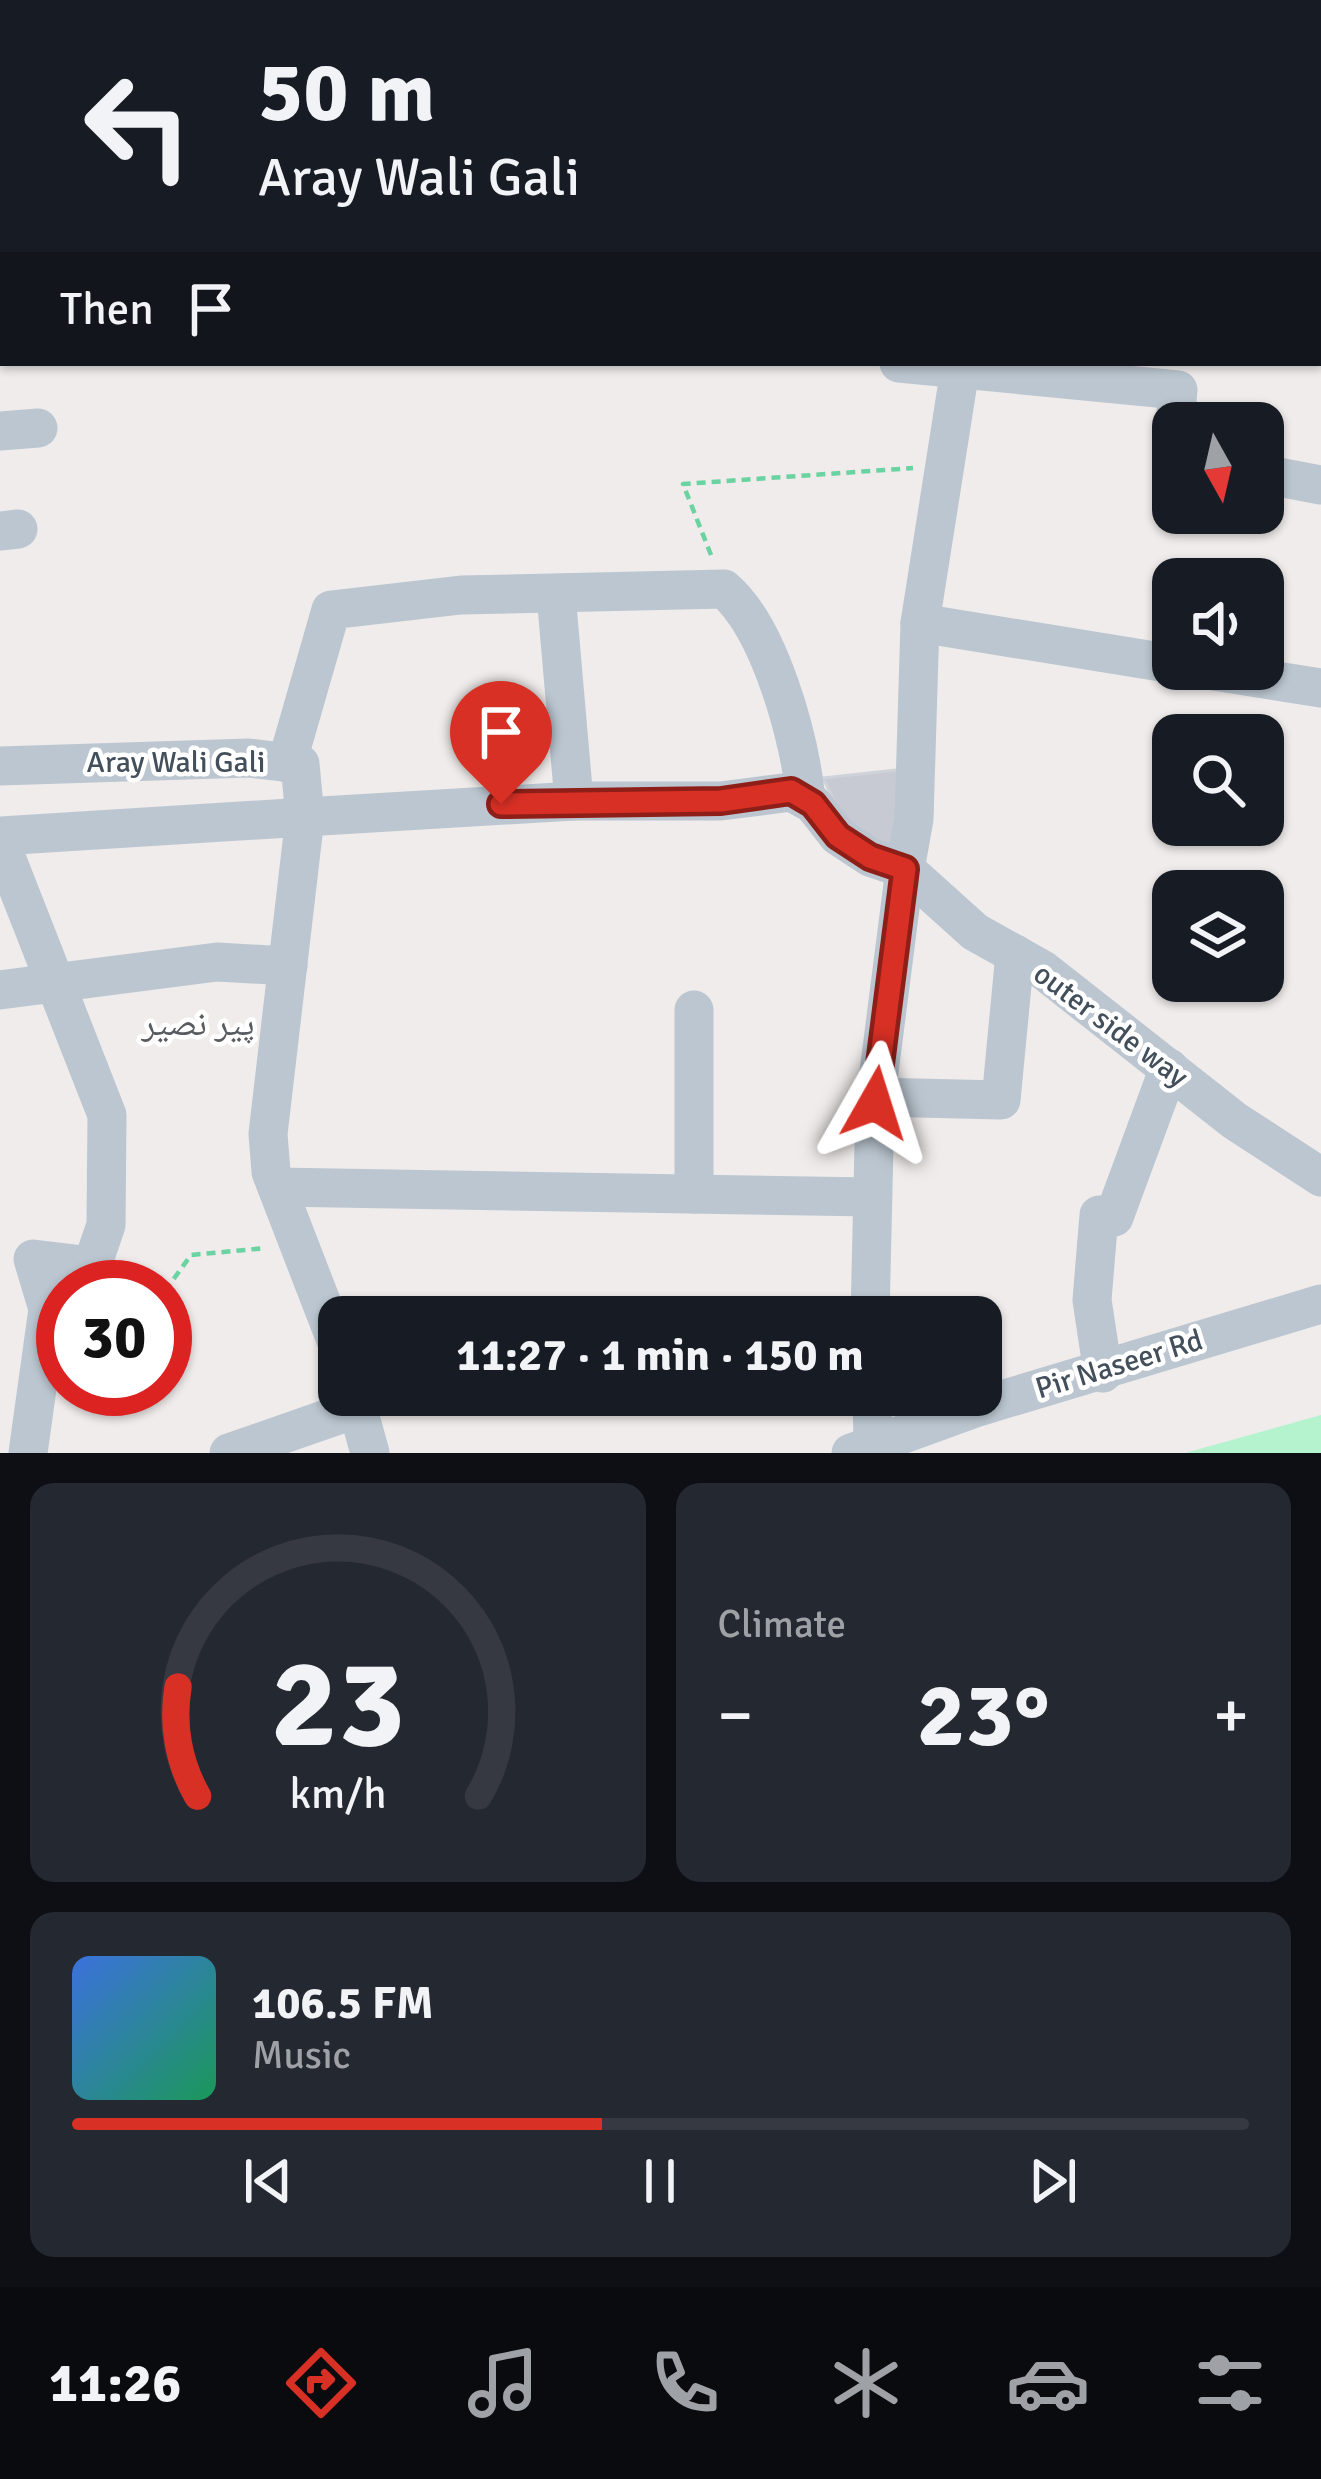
<!DOCTYPE html>
<html lang="en">
<head>
<meta charset="utf-8">
<style>
  :root { --surface:#171b24; --page:#242831; --text:#f1f3f6; --muted:#9ea1a6; --line:#363941; --accent:#d93025 }
  body { margin:0; font-family:Signika,"Noto Naskh Arabic",sans-serif; background:var(--page); color:var(--text); height:100vh; display:flex; flex-direction:column; font-size:45px; white-space:nowrap }
  * { box-sizing:border-box; margin:0 }
  p { font-size:39px; color:var(--muted) }
  .icon { flex:none; width:66px; height:66px; fill:none; stroke:currentColor; stroke-width:2; stroke-linecap:round; stroke-linejoin:round }
  .map { position:relative; height:1453px; overflow:hidden }
  .sheet { display:flex; flex-direction:column; gap:30px; padding:30px; background:#0d0f14; flex:1 }
  .sheet>* { flex:none }
  .guide { position:absolute; left:0px; top:0px; width:1323px; height:366px; box-shadow:0 3px 9px #0004; background:#171b24; color:var(--text); overflow:hidden }
  .needle { width:78px; rotate:172deg }
  .fabs { position:absolute; left:1152px; top:402px; display:grid; gap:24px }
  .fabs a { display:grid; place-items:center; width:132px; height:132px; border-radius:24px; background:var(--surface); box-shadow:0 3px 9px #0004; font-size:60px }
  .speed { position:absolute; left:36px; top:1260px; display:flex; gap:24px; font-size:60px; font-weight:700; text-align:center }
  .speed>* { display:grid; place-content:center; width:156px; height:156px; border-radius:50%; background:var(--surface); box-shadow:0 3px 9px #0004; line-height:1 }
  .speed .limit { border:18px solid #d22; background:#fff; color:#111 }
  .pin { position:absolute; display:grid; place-items:center; width:102px; height:102px; color:#fff; margin:-123px -51px; border-radius:50% 50% 50% 0; rotate:-45deg; box-shadow:0 0 12px #0007 }
  .pin .icon { rotate:45deg }
  .me { position:absolute; width:132px; margin:-66px; rotate:6deg; stroke-linejoin:round; filter:drop-shadow(0 0 9px #0008) }
  .turn { display:flex; align-items:center; gap:42px; height:252px; padding:0 60px; font-size:54px }
  .turn .icon { width:156px; height:156px; stroke-width:2.5 }
  .turn b { display:block; font-size:84px; line-height:102px }
  .then { display:flex; align-items:center; height:114px; padding:0 60px; background:#0003; gap:24px; font-size:45px }
  .big { font-size:90px; font-weight:700; line-height:1.1 }
  .sheet .card { flex:1; display:flex; flex-direction:column; justify-content:center; gap:18px; min-width:0; padding:0 42px; border-radius:24px; background:var(--page) }
  .sheet .dial { align-items:center; gap:0 }
  .dial svg { height:312px; overflow:visible; fill:none; stroke:var(--line); stroke-width:7; stroke-linecap:round; text-anchor:middle }
  .dial text { fill:var(--text); stroke:none }
  .song { display:flex; align-items:center; gap:36px }
  .cover { width:144px; height:144px; border-radius:18px; background:linear-gradient(135deg,hsl(220 70% 55%),hsl(150 70% 35%)) }
  .played { height:12px; border-radius:6px; background:linear-gradient(90deg,var(--accent) 45%,var(--line) 45%) }
  .keys { display:flex; justify-content:space-around; direction:ltr }
  .heat { display:flex; justify-content:space-between; align-items:center; font-size:66px; direction:ltr }
  .sheet .tiles { flex:1; display:grid; gap:30px; grid-template-columns:1fr 1fr }
  .card:last-child { grid-column:span 2 }
  .trip { position:absolute; left:318px; top:1296px; width:684px; height:120px; border-radius:24px; background:var(--surface); box-shadow:0 3px 9px #0004; font-weight:700; line-height:120px; text-align:center }
  .menu { display:flex; height:192px; justify-content:space-around; align-items:center; background:#090b0e; color:var(--muted) }
  .menu .icon { width:84px; height:84px }
  .menu .selected { color:var(--accent) }
  .menu b { font-size:54px; color:var(--text) }
  .map>svg:first-child { display:block }
  .green { fill:#b5f2ce }
  .building { fill:#c7cad2; stroke:#cfd2d8; stroke-width:3 }
  .lines { fill:none; stroke-linecap:round; stroke-linejoin:round }
  .path { stroke:#6bd2a2; stroke-width:4.5; stroke-dasharray:9 6; stroke-linecap:butt }
  .minor { stroke:#bbc6d0; stroke-width:39 }
  .route-casing { stroke:#8d1f18; stroke-width:30 }
  .route { stroke:#d93025; stroke-width:21 }
  .labels { text-anchor:middle; stroke-width:9; stroke-linejoin:round; paint-order:stroke }
  .street-label { font-size:30px; fill:#434f5b; stroke:#fff }
  .quarter-label { font-size:36px; fill:#585c61; stroke:#fff }
</style>
</head>
<body>
<div class="map">
<svg width="1321" height="1453" viewBox="0 0 1321 1453">
  <rect width="100%" height="100%" fill="#efeceb"/>
  <polygon class="green" points="1321,1415 1321,1453 1185,1453"/>
  <polygon class="building" points="906,769 901,846 887,846 843,819 823,778"/>
  <g class="lines">
    <g class="path">
      <polyline points="0,87 3,88"/>
      <polyline points="711,555 683,484 913,468"/>
      <polyline points="165,1291 191,1255 266,1248"/>
    </g>
    <g class="minor">
      <polyline points="47,3 47,0"/>
      <polyline points="1003,3 1003,0"/>
      <polyline points="1320,201 1321,201"/>
      <polyline points="1320,336 1321,336"/>
      <polyline points="899,363 1178,390 1175,423"/>
      <polyline points="961,363 920,623 914,819 905,869 975,932 1043,970 1235,1121 1321,1177"/>
      <polyline points="0,431 38,428"/>
      <polyline points="1263,474 1321,485"/>
      <polyline points="0,531 18,529"/>
      <polyline points="556,594 574,801"/>
      <polyline points="920,623 1173,664"/>
      <polyline points="1201,669 1321,688"/>
      <path d="M287,763L331,610L461,595L724,589C770,628 800,739 806,800"/>
      <polyline points="0,766 249,758 300,764 305,817 574,801 721,801 791,792 813,804 838,836 870,857 905,869 875,1103 870,1317"/>
      <polyline points="0,836 305,817 268,1134 271,1172 339,1348"/>
      <polyline points="0,842 107,1115 106,1225 92,1266 33,1259 48,1309 28,1453"/>
      <polyline points="0,990 217,962 288,966"/>
      <polyline points="694,1010 694,1194"/>
      <polyline points="876,1097 1001,1100 1015,954"/>
      <polyline points="277,1187 871,1197"/>
      <polyline points="1103,1373 1092,1300 1099,1215 1114,1217 1169,1068"/>
      <polyline points="354,1395 370,1453"/>
      <polyline points="872,1395 873,1444"/>
      <polyline points="229,1453 358,1408"/>
      <polyline points="851,1453 978,1407 1321,1304"/>
    </g>
  </g>
  <g class="lines">
    <defs>
      <polyline id="route" points="501,804 721,801 791,791 813,804 838,836 870,857 905,869 875,1103"/>
    </defs>
    <use href="#route" class="route-casing"/>
    <use href="#route" class="route"/>
  </g>
  <g class="labels">
    <g class="street-label">
      <text x="176" y="772">Aray Wali Gali</text>
      <text transform="translate(1111 1025) rotate(37)" y="10">outer side way</text>
      <text transform="translate(1119 1364) rotate(-17)" y="10">Pir Naseer Rd</text>
    </g>
    <g class="quarter-label">
      <text x="198" y="1035">پیر نصیر</text>
    </g>
  </g>
</svg>
<div class="fabs">
<a><svg class="needle" viewBox="-14 -14 28 28"><path d="M0-13l5 13h-10z" fill="#e53935"/><path d="M0 13l5-13h-10z" fill="#9ea1a6"/></svg></a>
<a><svg class="icon" aria-label="sound" viewBox="0 0 24 24"><path d="M4 9h4l5-4v14l-5-4H4zM17 9q2 3 0 6"/></svg></a>
<a><svg class="icon" aria-label="search" viewBox="0 0 24 24"><circle cx="10" cy="10" r="6"/><path d="M15 15l6 6"/></svg></a>
<a><svg class="icon" aria-label="layers" viewBox="0 0 24 24"><path d="M12 4l9 5-9 5-9-5zM3 14l9 5 9-5"/></svg></a>
</div>
<div class="speed"><div class="limit">30</div></div>
<div class="pin" style="left:501px;top:804px;background:#d93025"><svg class="icon" aria-label="arrive" viewBox="0 0 24 24"><path d="M6 21V4h12l-3 4 3 4H6"/></svg></div>
<svg class="me" style="left:875px;top:1103px" viewBox="-20 -20 40 40"><path d="M0-17L14 15 0 8-14 15z" fill="#d93025" stroke="#fff" stroke-width="4"/></svg>
<div class="trip">11:27 · 1 min · 150 m</div>
<div class="guide">
<div class="turn"><svg class="icon" aria-label="left" viewBox="0 0 24 24"><path d="M17 20v-9H6M10 6l-5 5 5 5"/></svg><div><b>50 m</b>Aray Wali Gali</div></div>
<div class="then">Then<svg class="icon" aria-label="arrive" viewBox="0 0 24 24"><path d="M6 21V4h12l-3 4 3 4H6"/></svg></div>
</div>
</div>
<section class="sheet">
<div class="tiles">
<div class="card dial"><svg viewBox="0 0 100 80">
<path d="M14 69A42 42 0 1 1 86 69"/>
<path d="M14 69A42 42 0 0 1 9 41" stroke="#d93025"/>
<text x="50" y="56" font-size="32" font-weight="700">23</text>
<text x="50" y="72" font-size="11">km/h</text>
</svg></div>
<div class="card"><p>Climate</p>
<div class="heat"><a>−</a><b class="big">23°</b><a>+</a></div>
</div>
<div class="card">
<div class="song"><i class="cover"></i><div><b>106.5 FM</b><p>Music</p></div></div>
<div class="played"></div>
<div class="keys"><svg class="icon" aria-label="previous" viewBox="0 0 24 24"><path d="M18 5L8 12l10 7zM5 5v14"/></svg><svg class="icon" aria-label="pause" viewBox="0 0 24 24"><path d="M8 5v14M16 5v14"/></svg><svg class="icon" aria-label="next" viewBox="0 0 24 24"><path d="M6 5l10 7-10 7zM19 5v14"/></svg></div>
</div>
</div>
</section>
<nav class="menu">
<b>11:26</b>
<svg class="icon selected" aria-label="directions" viewBox="0 0 24 24"><path d="M12 3l9 9-9 9-9-9zM9 14v-3h6M13 9l2 2-2 2"/></svg>
<svg class="icon" aria-label="music" viewBox="0 0 24 24"><path d="M9 18V5l10-2v13"/><circle cx="6" cy="18" r="3"/><circle cx="16" cy="16" r="3"/></svg>
<svg class="icon" aria-label="phone" viewBox="0 0 24 24"><path d="M5 4h4l2 5-3 2q2 4 5 5l2-3 5 2v4C11 20 4 13 5 4z"/></svg>
<svg class="icon" aria-label="climate" viewBox="0 0 24 24"><path d="M12 3v18M4 7l16 10M4 17L20 7"/></svg>
<svg class="icon" aria-label="car" viewBox="0 0 24 24"><path d="M5 17H2v-5l4-1 3-4h7l3 4 3 1v5h-3M9 17h6M6 11h13"/><circle cx="7" cy="17" r="2"/><circle cx="17" cy="17" r="2"/></svg>
<svg class="icon" aria-label="filters" viewBox="0 0 24 24"><path d="M4 7h16M4 17h16"/><circle cx="9" cy="7" r="2"/><circle cx="15" cy="17" r="2"/></svg>
</nav>
</body>
</html>
